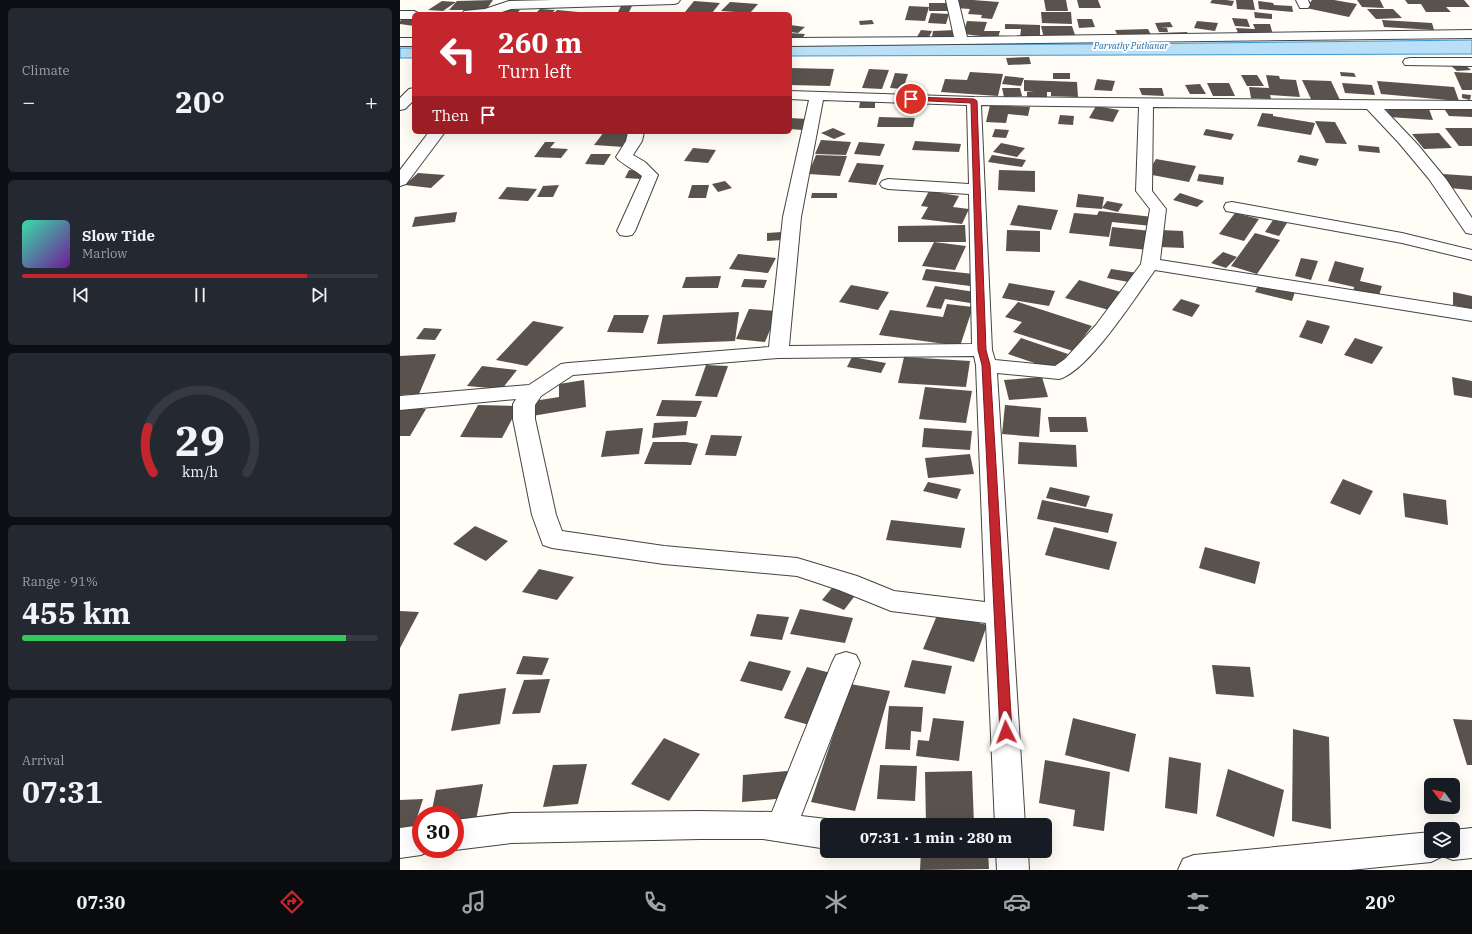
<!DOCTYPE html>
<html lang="en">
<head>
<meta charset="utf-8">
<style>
  :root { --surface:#171b24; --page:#242831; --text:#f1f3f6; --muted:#9ea1a6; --line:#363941; --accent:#c4262e }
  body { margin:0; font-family:"IBM Plex Serif",serif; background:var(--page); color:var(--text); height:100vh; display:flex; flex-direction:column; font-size:15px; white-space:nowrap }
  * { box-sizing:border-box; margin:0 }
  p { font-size:13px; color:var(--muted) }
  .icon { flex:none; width:22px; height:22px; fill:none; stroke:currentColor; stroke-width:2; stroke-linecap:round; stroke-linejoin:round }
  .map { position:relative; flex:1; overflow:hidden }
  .panel { display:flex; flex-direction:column; gap:8px; padding:8px; background:#0d0f14; width:400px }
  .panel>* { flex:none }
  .top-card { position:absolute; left:12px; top:12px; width:380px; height:122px; border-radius:6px; box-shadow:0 4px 16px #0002; background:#c4262e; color:#fff; overflow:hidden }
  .needle { width:26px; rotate:302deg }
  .buttons { position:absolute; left:1024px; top:778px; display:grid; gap:8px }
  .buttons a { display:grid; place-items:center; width:36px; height:36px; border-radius:6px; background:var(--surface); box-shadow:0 4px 16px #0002; font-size:20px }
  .speed { position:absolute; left:12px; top:806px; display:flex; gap:8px; font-size:20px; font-weight:700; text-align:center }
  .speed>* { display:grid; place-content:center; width:52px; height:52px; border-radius:50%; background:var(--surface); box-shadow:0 4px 16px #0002; line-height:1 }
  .speed .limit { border:6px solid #d22; background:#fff; color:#111 }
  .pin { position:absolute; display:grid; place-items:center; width:34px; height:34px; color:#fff; margin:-17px; border:2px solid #fff; border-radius:50%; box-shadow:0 1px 4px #0007 }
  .me { position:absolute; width:44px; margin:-22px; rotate:357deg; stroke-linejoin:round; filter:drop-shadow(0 0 3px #0008) }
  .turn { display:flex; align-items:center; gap:14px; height:84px; padding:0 20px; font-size:18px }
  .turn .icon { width:52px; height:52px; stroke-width:2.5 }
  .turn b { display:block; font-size:28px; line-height:34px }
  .then { display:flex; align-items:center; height:38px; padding:0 20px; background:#0003; gap:8px; font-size:15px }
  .big { font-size:30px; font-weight:700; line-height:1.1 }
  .panel .widget { flex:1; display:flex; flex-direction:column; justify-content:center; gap:6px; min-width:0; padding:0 14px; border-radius:6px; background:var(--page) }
  .panel .dial { align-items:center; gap:0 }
  .dial svg { height:104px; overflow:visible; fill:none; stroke:var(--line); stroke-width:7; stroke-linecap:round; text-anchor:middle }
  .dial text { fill:var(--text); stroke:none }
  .song { display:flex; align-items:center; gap:12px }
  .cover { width:48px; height:48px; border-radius:6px; background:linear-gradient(135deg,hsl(160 70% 55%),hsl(280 70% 35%)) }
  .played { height:4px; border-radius:2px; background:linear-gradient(90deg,var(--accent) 80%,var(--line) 80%) }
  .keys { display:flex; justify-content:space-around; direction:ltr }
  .heat { display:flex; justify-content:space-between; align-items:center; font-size:22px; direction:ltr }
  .charge { height:6px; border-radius:3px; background:linear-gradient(90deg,#34c759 91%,var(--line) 0) }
  .trip { position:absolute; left:420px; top:818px; width:232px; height:40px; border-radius:6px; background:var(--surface); box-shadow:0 4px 16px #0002; font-weight:700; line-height:40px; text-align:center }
  .tabs { display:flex; height:64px; justify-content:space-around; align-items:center; background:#090b0e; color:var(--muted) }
  .tabs .icon { width:28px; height:28px }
  .tabs .active { color:var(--accent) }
  .tabs b { font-size:18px; color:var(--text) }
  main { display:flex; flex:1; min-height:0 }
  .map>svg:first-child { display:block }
  .water { fill:#b9e0f7; stroke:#3f96cf }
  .building { fill:#5a524d }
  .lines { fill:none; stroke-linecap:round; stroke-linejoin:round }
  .minor-casing { stroke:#444; stroke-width:2 }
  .minor { fill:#fff; fill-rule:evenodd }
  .route { fill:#c4262e; stroke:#7f191e }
  .labels { text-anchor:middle; stroke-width:4; stroke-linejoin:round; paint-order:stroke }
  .far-water-label { font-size:9px; font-style:italic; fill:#1768a6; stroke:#fff }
</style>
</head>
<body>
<main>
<section class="panel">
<div class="widget"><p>Climate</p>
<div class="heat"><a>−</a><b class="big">20°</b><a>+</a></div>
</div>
<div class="widget">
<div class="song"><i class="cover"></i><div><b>Slow Tide</b><p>Marlow</p></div></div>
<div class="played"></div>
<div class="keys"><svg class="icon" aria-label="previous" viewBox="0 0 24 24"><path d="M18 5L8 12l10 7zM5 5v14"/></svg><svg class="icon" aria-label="pause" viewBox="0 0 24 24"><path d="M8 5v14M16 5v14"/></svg><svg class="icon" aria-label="next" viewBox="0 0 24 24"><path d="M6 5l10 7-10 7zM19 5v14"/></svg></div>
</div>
<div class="widget dial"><svg viewBox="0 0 100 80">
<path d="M14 69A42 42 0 1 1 86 69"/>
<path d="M14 69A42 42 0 0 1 10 34" stroke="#c4262e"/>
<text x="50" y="56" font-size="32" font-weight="700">29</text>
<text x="50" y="72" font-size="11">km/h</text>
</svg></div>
<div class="widget"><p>Range · 91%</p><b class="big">455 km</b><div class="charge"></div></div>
<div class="widget"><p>Arrival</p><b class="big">07:31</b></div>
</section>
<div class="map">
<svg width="1072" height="870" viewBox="0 0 1072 870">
  <rect width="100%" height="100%" fill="#fffdf5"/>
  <g class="water">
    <polygon points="1072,40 1072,54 390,56 390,45 721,44"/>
    <rect x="0" y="48" width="14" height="10"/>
  </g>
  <g class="building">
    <polygon points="93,0 86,10 49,10 57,1"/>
    <polygon points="559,0 573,0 599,2 592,19 581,18 582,15 568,14 570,9 555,8"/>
    <polygon points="644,0 666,0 668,11 646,11"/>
    <polygon points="677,0 698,0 701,8 679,8"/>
    <polygon points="812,0 826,0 834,1 832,6 810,3"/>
    <polygon points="836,0 853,0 855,10 837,9"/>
    <polygon points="912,0 934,0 957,4 949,17 906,8"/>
    <polygon points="957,0 980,0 984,8 962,7"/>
    <polygon points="1005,0 1064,0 1070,7 1046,7 1051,12 1026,12 1021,4 1008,4"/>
    <polygon points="42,1 56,2 43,11 28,10"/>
    <polygon points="294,1 320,3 312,13 285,12"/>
    <polygon points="858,1 873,3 874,5 892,6 893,12 859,9"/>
    <polygon points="330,2 358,4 350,13 321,11"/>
    <rect x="529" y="3" width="21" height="8"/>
    <polygon points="221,6 232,6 228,14 217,14"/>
    <polygon points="509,6 529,7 525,21 505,20"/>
    <polygon points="105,9 120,10 116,14 99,14"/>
    <polygon points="140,9 155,10 151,14 135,14"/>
    <polygon points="967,9 993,9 1002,18 976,19"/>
    <polygon points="157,10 178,12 176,14 153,14"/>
    <polygon points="641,12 671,12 672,24 642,23"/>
    <polygon points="854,12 872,14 872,19 855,18"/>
    <polygon points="531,13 549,14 546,24 528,23"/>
    <polygon points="6,17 14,18 14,26 0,24 0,21"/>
    <polygon points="832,18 847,19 850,27 835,26"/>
    <polygon points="677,19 692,19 695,27 679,28"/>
    <polygon points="472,20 474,24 460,25 459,21"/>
    <polygon points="982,20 1032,23 1034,30 984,27"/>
    <polygon points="567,21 587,22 584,31 600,31 598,38 563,34"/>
    <polygon points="797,21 818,23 815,31 794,28"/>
    <polygon points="770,22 773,27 760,28 767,28 768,32 759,32 755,23"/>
    <polygon points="605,24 640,25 640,37 620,37 621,29 605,29"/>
    <polygon points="853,24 870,24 873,35 838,33 836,28 855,29"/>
    <polygon points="390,25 405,27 398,33 390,32"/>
    <polygon points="641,26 672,26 676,38 644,38"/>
    <polygon points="748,29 752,37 719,38 715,30"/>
    <polygon points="521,30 532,31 529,37 517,37"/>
    <polygon points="556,30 556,37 532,37 533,31"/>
    <polygon points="787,32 790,38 762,38 759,33"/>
    <polygon points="390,33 405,34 402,39 390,38"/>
    <polygon points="629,57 631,64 608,65 606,58"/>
    <polygon points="1050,65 1065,65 1071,70 1057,71"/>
    <polygon points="390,68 434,69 430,86 390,85"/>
    <polygon points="469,69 489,70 482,89 462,88"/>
    <polygon points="570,72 603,74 598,96 541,92 545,79 567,80"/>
    <polygon points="940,72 954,73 956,77 941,76"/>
    <polygon points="1054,72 1072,73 1072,90 1062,90"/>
    <polygon points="495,73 508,74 503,89 490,88"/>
    <rect x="653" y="73" width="17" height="6"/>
    <polygon points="841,75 857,75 864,86 847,86"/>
    <polygon points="866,75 879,76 880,79 896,80 900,97 870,95 871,99 851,98 849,87 869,88"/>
    <polygon points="605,76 624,78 621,86 602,84"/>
    <polygon points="697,79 715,81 712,91 694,90"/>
    <polygon points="624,80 677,82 678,97 651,96 651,92 647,92 647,97 627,97 627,92 634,92 624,91"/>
    <polygon points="902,80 931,81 940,100 911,99"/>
    <polygon points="977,81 1054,87 1059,101 981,94"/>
    <polygon points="807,83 829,83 835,96 813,96"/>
    <polygon points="942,83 972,85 975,95 945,93"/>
    <polygon points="800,84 806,94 790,94 785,85"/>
    <polygon points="602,88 620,88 622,96 604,97"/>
    <polygon points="739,88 762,88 764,96 742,95"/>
    <polygon points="1062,94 1071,95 1070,100 1062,98"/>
    <polygon points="460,102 475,102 475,108 459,108"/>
    <polygon points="590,105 630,107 628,116 608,114 606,123 586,122"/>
    <polygon points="696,106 719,110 713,122 689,118"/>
    <polygon points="986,106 1029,109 1033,120 989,117"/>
    <polygon points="1043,107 1072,108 1072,117 1049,116"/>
    <polygon points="862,113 873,114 873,116 915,123 911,135 857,126"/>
    <polygon points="660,115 674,116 673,125 658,124"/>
    <polygon points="479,117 515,118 513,127 477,127"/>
    <polygon points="390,118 408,119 402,130 390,129"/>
    <polygon points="915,121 935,122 947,144 926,143"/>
    <polygon points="433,128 446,134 434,139 421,133"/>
    <polygon points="1045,128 1072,128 1072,146 1059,146"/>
    <polygon points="595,129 609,130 606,138 592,137"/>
    <polygon points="806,129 834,134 831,140 803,135"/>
    <polygon points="204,132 223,132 234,133 224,147 194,145"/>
    <polygon points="1039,133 1052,148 1024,149 1012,134"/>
    <polygon points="421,140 451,142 446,155 415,154"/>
    <polygon points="515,141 561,144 559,152 512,150"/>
    <polygon points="145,142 155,142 150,148 168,149 161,158 134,157"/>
    <polygon points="459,142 485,144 480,156 454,154"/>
    <polygon points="601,143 625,148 617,157 593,152"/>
    <polygon points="958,145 979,147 980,153 959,151"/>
    <polygon points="293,148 316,150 308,163 284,161"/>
    <polygon points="191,154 211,154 204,165 185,164"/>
    <polygon points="416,155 447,156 440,176 408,174"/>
    <polygon points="592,155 626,160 622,167 588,162"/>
    <polygon points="900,155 919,159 916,166 897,162"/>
    <polygon points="756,159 796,166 789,182 747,174"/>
    <polygon points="457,163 484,165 476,185 448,182"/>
    <polygon points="229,170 245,171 241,179 225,178"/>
    <polygon points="599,170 635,171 635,192 598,190"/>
    <polygon points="18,173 45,175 31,188 5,185"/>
    <polygon points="799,174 824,177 823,185 797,181"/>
    <polygon points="1043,174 1072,176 1072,190 1049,188"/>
    <polygon points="325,181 332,188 318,192 312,184"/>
    <polygon points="159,185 153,197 137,197 143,186"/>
    <polygon points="292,185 309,185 306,198 288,198"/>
    <polygon points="107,187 137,189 128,201 98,199"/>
    <polygon points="529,191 559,196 553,207 569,209 562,224 521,219 528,207 521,206"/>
    <polygon points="412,193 437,193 437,198 411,198"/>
    <polygon points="780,193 804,201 797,207 773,200"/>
    <polygon points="678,194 704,197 702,209 676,207"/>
    <polygon points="707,201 723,204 718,212 702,208"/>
    <polygon points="618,205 658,210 651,230 610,225"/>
    <polygon points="699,211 753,217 752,226 712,222 709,237 669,233 674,213 697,215"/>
    <polygon points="57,212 55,222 12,227 15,217"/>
    <polygon points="835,213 859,219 844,241 819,234"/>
    <polygon points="873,220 887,223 879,236 865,232"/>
    <polygon points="565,225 566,242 498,242 498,226"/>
    <polygon points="712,227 751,231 748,250 709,246"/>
    <polygon points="607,230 640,231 640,252 606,251"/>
    <polygon points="760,230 783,231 784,248 760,247"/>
    <polygon points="382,232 382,240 367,241 367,233"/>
    <polygon points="855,233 880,240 857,274 831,266"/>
    <polygon points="534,242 566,246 555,270 522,266"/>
    <polygon points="823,252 837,257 826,268 811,263"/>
    <polygon points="338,254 376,258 368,273 329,269"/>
    <polygon points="901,258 918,261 911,280 895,276"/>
    <polygon points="935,261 964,268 960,281 982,286 978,298 953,293 954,287 928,281"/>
    <polygon points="526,269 574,274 570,286 522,280"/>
    <polygon points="711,269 738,273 734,283 707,278"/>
    <polygon points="321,276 318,288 282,288 286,277"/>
    <polygon points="344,279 367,280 364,288 341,287"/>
    <polygon points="679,280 721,292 709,310 665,298"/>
    <polygon points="609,283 655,291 649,306 602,298"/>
    <polygon points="859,283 895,292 892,301 855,292"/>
    <polygon points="451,285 489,292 478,310 439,302"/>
    <polygon points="535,286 575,292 570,303 545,299 541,309 526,307"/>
    <polygon points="1053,292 1072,296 1072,309 1053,305"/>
    <polygon points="781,299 800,305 792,317 772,310"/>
    <polygon points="618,302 692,326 673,351 613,332 622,322 605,317"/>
    <polygon points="547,304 573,307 560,346 479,335 490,310 543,317"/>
    <polygon points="349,309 378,311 365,342 336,339"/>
    <polygon points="339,312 335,341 257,344 263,315"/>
    <polygon points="214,315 249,315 243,333 207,332"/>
    <polygon points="907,320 930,326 922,344 899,337"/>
    <polygon points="133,321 164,327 127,366 96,360"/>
    <polygon points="24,328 42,329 35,340 16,339"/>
    <polygon points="621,338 668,354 655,370 608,354"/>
    <polygon points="955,338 983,347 972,364 944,355"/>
    <polygon points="36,354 19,394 0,395 0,356"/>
    <polygon points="452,357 486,363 481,373 447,367"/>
    <polygon points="504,357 570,361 566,387 498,383"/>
    <polygon points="306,365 328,366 317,397 295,396"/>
    <polygon points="82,366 117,370 102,389 67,386"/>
    <polygon points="642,377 648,397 609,400 604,380"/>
    <polygon points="1052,377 1072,381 1072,398 1054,395"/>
    <polygon points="184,380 186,407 126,417 127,402 159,397 159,384"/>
    <polygon points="525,387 572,391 566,423 519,419"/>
    <polygon points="262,400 302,401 296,417 256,416"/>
    <polygon points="78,405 119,406 102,438 60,437"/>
    <polygon points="605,405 641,408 639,437 602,434"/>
    <polygon points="0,408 26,409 10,436 0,436"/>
    <polygon points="648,417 686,417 688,432 650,432"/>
    <polygon points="288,421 286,435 252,438 254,423"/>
    <polygon points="243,428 239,454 201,457 206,431"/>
    <polygon points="524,428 572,431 570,450 522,447"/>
    <polygon points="311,435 342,436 336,456 305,455"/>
    <polygon points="253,442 286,442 298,444 291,465 244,464"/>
    <polygon points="619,442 676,445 677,467 618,464"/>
    <polygon points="570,454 574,474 528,478 525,458"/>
    <polygon points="943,479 973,491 960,515 930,503"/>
    <polygon points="528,482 561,489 557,499 523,491"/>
    <polygon points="650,487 690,496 686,507 646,498"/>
    <polygon points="1003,493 1046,500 1048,525 1005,517"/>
    <polygon points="642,500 713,514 708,533 637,519"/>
    <polygon points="491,520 565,528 561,548 486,540"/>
    <polygon points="75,526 108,541 86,561 53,544"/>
    <polygon points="654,527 717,542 709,570 645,555"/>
    <polygon points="805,547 860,562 855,584 799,568"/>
    <polygon points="139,569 174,577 157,600 122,592"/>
    <polygon points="436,583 457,593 444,610 422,600"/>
    <polygon points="400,609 453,618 445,643 390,634"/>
    <polygon points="0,611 19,612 0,648"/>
    <polygon points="538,613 587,625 574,662 523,649"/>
    <polygon points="357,614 389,617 382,640 350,636"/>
    <polygon points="123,656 149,658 142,675 116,674"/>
    <polygon points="512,660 552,666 545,694 504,687"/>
    <polygon points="349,661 391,671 382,691 340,681"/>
    <polygon points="812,665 850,667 854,697 816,694"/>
    <polygon points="407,667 435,674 413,726 384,718"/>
    <polygon points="150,679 140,713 112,714 124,680"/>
    <polygon points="450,684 490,691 455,811 411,802"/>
    <polygon points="106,688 100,724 51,731 59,694"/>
    <polygon points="489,706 523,707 521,732 511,731 510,750 485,749"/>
    <polygon points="533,718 564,721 559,761 516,756 518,740 529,741"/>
    <polygon points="673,718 736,734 729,772 665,755"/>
    <polygon points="1053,719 1072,720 1072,765 1067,765"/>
    <polygon points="893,729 929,737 931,829 892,821"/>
    <polygon points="264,738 300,754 269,801 231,784"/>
    <polygon points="769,757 801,763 797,814 765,808"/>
    <polygon points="645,760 710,772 704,831 673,826 675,810 639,803"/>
    <polygon points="187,764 178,804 143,807 153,765"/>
    <polygon points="480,765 517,766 515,801 477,799"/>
    <polygon points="828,769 884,790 874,837 816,816"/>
    <polygon points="387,771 387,798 342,802 343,775"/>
    <polygon points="572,771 574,825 526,825 525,772"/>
    <polygon points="83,784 76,820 55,823 55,815 31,815 36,790"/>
    <polygon points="23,799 13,830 0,830 0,800"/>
    <polygon points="521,851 588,851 589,869 520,870"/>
  </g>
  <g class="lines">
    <defs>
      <g id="minor">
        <polygon points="153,0 280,0 278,3 274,4 111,9 96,14 62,14 64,11 85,9 109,1"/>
        <polygon points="546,0 558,0 567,37 1072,30 1072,38 390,46 390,38 554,37"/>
        <polygon points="896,0 908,0 910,5 908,8 900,8"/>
        <polygon points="0,11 14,11 20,14 14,14 14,19 0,19"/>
        <rect x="0" y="38" width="14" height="8"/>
        <polygon points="1010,58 1072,58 1072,66 1005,65 1003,62 1005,59"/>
        <polygon points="14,88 14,100 5,109 0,110 0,98 9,89"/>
        <path d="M390,91L574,97L1072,101V109H984L1018,145L1046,179L1072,218V234L1066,233L1029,179L999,143L967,109L753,107L752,191L766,209L760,260L1072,309V321L755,270C736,296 688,372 659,379L597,373L625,825H595L586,623L491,611L439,590L397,576L264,564L152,548L143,545L132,515L113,419V404L116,399L0,410V396L129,385L161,364L168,363L369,347L383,217L409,100L390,99ZM423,100L567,105L569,184L488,179L482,181L480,184L482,187L488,189L569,194L572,344L389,346L401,217ZM581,105L739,107L736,191L750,209L741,264L696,325L665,359L655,366L595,360L592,350ZM574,356L576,365L585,602L494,591L457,576L397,558L264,546L162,531L156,515L135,419V405L141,396L173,375L378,358Z"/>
        <polygon points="29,132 45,132 6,184 0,186 0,170"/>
        <path d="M228,132H244L242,141L233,155L245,162L258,175L235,231L232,235L226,236L220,235L217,231L242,176C235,170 220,163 216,157L226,141Z"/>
        <polygon points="832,202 1002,233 1072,250 1072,260 1002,243 826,211 824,207 826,203"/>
        <polygon points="446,652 456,655 460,663 401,816 427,819 438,824 439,825 427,825 427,849 363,839 300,839 111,843 55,850 53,849 55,849 55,820 111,813 300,811 372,812 432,663 436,655"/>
        <polygon points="21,825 21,849 33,849 32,850 21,855 0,858 0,828"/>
        <polygon points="1072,828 1072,858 1053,860 1043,856 1031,862 950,870 778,870 783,859 794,855 1031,832 1031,851 1053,851 1053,830"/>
        <polygon points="596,851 628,851 629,870 597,870"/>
      </g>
    </defs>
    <use href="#minor" class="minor-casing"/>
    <use href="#minor" class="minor"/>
  </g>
  <polygon class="route" points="511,97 574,99 577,101 586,350 590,365 612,732 610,736 606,737 601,736 600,732 582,365 578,350 571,103 509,100 509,98"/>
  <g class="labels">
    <g class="far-water-label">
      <text x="731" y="49">Parvathy Puthanar</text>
    </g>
  </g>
</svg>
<div class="buttons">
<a><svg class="needle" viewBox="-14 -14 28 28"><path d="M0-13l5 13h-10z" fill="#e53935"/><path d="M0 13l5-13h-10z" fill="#9ea1a6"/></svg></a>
<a><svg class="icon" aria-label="layers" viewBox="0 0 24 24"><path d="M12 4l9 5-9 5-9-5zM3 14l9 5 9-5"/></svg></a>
</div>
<div class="speed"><div class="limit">30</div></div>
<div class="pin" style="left:511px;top:99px;background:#d93025"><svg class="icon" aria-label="arrive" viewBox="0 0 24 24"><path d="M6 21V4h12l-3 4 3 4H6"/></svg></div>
<svg class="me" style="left:606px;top:732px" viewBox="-20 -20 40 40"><path d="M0-17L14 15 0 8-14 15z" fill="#c4262e" stroke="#fff" stroke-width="4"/></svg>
<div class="trip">07:31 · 1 min · 280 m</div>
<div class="top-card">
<div class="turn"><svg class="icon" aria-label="left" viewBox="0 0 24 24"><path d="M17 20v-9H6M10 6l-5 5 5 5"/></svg><div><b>260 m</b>Turn left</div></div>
<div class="then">Then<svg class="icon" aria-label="arrive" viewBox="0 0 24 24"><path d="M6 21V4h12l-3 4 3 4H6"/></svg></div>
</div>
</div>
</main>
<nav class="tabs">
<b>07:30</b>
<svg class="icon active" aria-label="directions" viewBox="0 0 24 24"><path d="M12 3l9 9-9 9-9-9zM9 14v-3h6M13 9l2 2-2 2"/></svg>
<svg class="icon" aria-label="music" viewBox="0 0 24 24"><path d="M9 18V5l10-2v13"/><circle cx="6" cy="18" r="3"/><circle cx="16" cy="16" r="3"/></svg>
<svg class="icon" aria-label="phone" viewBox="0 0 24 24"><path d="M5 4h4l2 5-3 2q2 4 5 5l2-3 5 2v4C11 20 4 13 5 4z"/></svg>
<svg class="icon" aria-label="climate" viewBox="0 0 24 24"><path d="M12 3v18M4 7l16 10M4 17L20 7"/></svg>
<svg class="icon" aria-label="car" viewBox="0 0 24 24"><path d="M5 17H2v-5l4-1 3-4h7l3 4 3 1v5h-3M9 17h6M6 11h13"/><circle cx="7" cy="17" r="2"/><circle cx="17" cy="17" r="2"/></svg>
<svg class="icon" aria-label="filters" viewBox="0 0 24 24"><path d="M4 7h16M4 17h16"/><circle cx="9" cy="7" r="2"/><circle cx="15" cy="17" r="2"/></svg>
<b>20°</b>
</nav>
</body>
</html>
